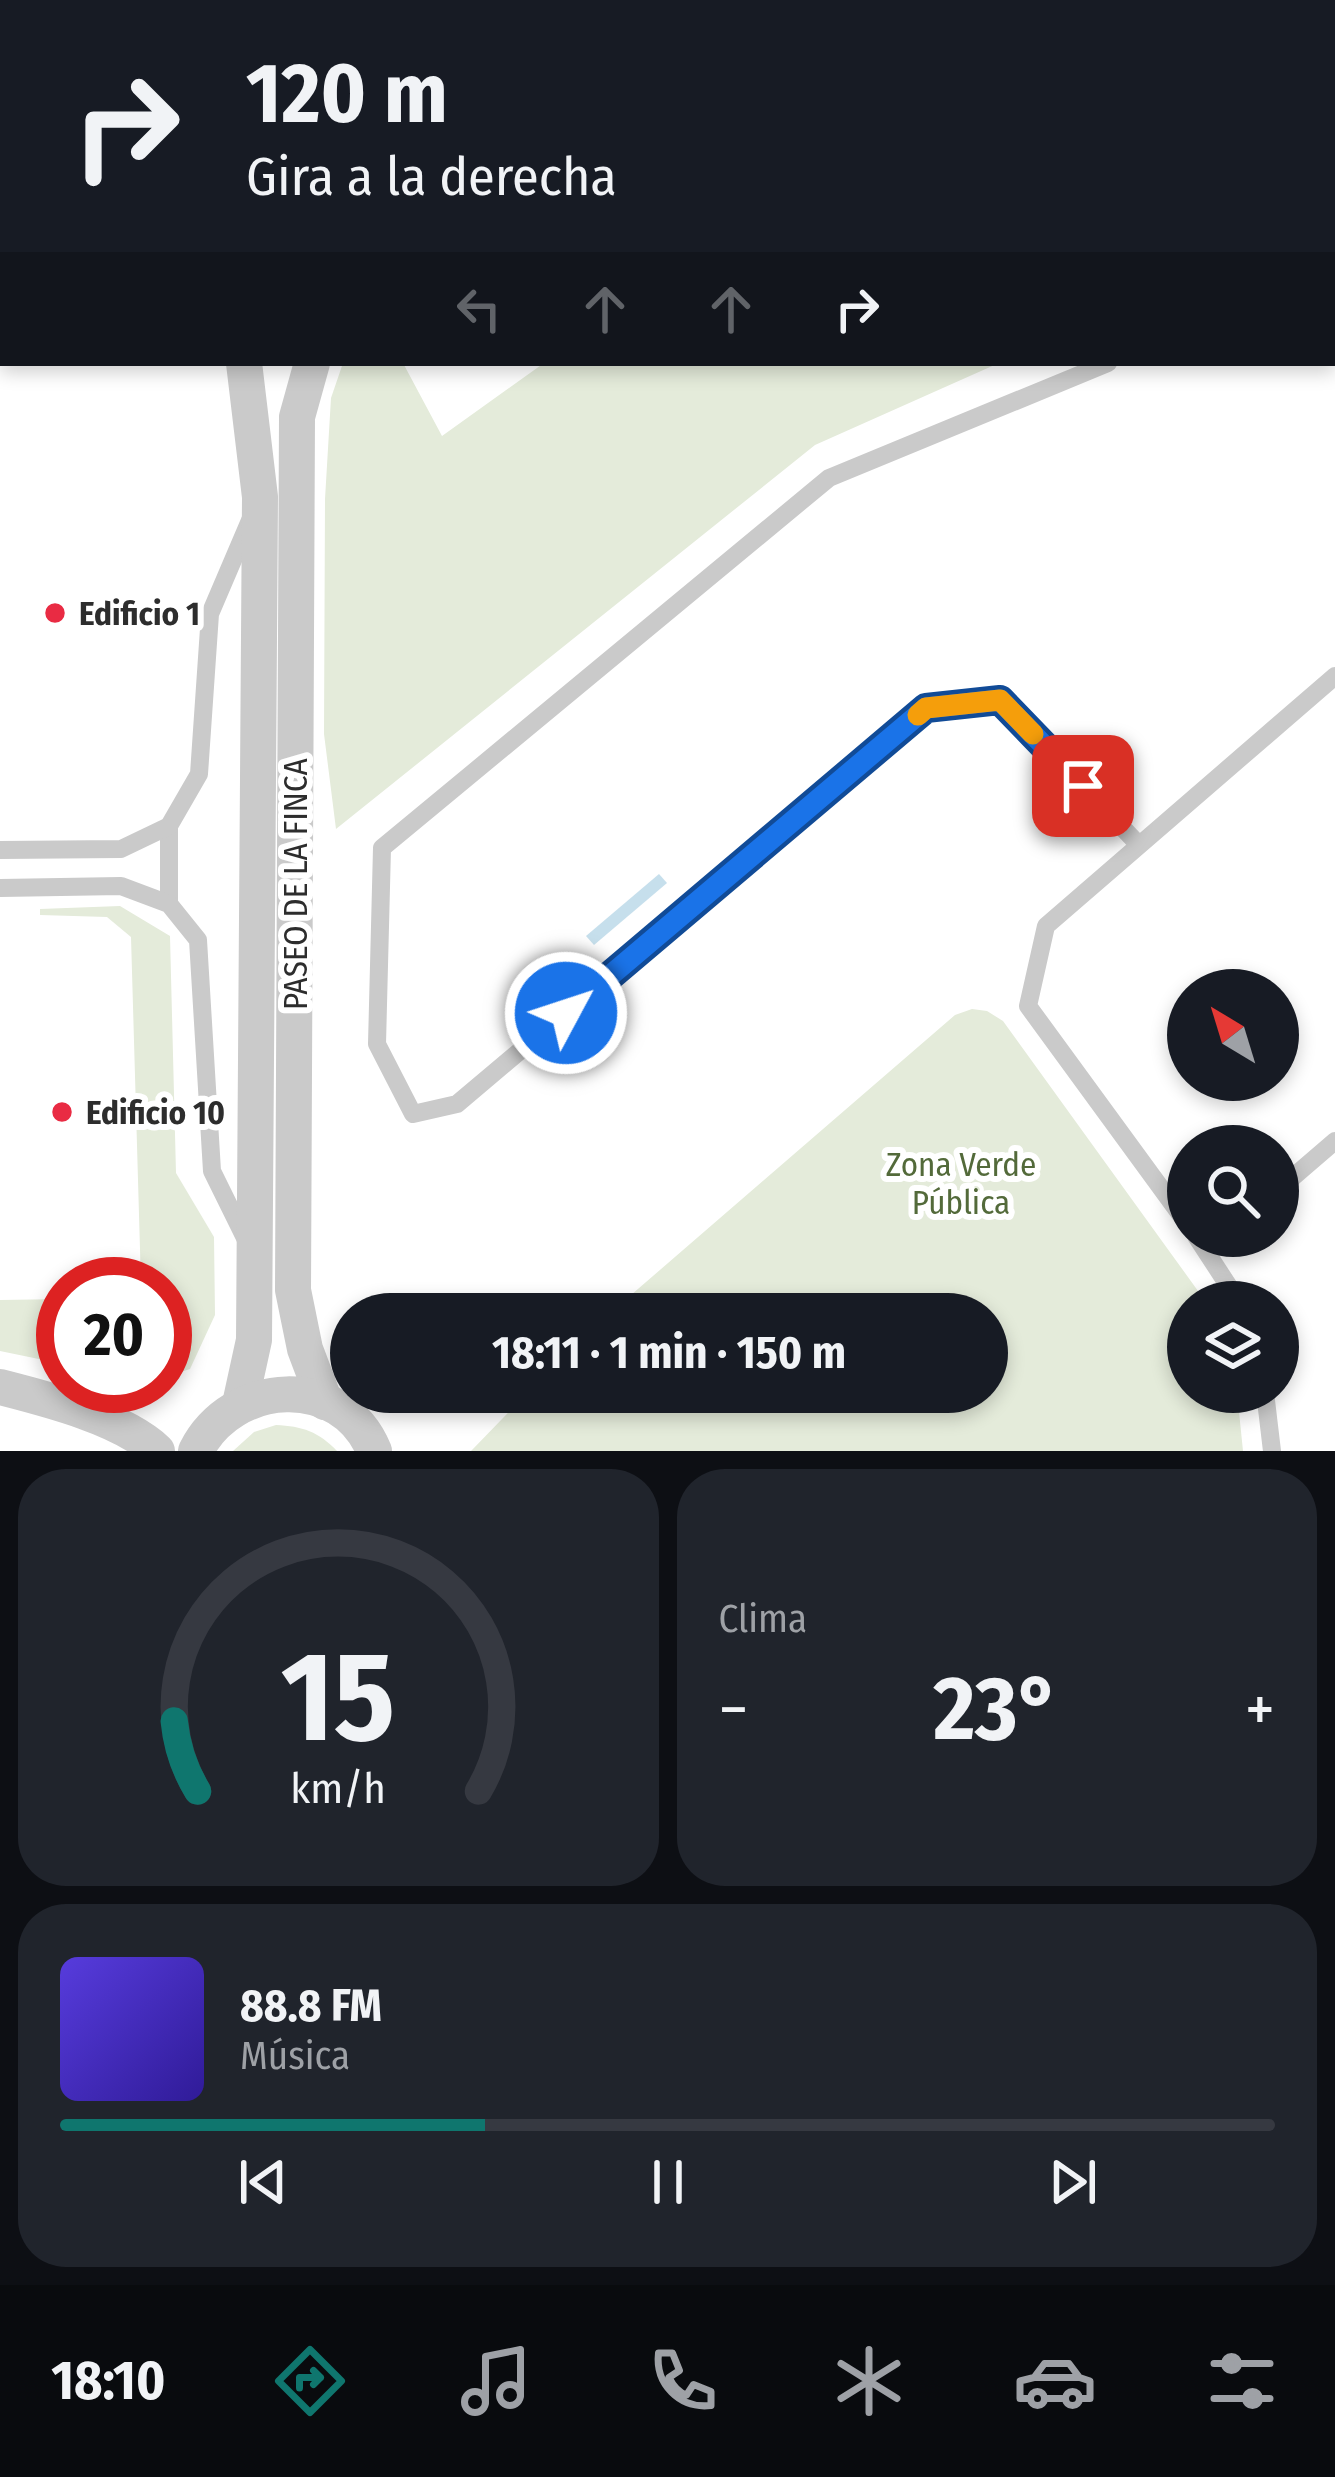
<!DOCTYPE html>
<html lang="es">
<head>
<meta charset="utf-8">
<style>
  :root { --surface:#171b24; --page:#20242c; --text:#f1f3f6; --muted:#9ea1a6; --line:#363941; --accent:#0f766e }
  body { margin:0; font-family:"Fira Sans Condensed",sans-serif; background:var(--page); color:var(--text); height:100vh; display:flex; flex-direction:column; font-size:45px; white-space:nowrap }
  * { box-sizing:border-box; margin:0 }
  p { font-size:39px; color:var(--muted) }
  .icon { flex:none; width:66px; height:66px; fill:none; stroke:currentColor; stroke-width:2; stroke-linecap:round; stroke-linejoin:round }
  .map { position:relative; height:1451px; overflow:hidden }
  .details { display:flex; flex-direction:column; gap:18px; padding:18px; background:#0d0f14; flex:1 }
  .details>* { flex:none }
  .hud { position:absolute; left:0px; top:0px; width:1335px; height:366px; box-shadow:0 6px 18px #0003; background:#171b24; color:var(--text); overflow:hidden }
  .needle { width:78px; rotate:322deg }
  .buttons { position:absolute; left:1167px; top:969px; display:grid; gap:24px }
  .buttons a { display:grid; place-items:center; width:132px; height:132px; border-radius:50%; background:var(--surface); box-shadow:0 6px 18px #0003; font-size:60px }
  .speed { position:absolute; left:36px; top:1257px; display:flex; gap:24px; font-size:60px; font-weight:700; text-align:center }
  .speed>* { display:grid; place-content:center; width:156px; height:156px; border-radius:50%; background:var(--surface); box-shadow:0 6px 18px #0003; line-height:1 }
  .speed .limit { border:18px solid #d22; background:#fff; color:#111 }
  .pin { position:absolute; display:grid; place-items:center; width:102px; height:102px; color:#fff; margin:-51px; border-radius:24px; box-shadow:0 6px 18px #0006 }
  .me { position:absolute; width:132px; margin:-66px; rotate:50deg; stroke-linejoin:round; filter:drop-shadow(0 0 9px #0008) }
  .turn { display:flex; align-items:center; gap:42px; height:252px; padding:0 48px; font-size:54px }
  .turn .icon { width:156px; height:156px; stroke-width:2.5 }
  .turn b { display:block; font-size:84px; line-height:102px }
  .lanes { display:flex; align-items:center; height:114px; padding:0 48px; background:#0003; justify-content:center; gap:60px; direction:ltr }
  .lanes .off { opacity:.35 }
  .big { font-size:90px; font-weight:700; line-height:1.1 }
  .details .widget { flex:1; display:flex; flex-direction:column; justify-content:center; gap:18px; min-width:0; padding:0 42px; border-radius:48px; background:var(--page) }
  .details .dial { align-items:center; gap:0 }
  .dial svg { height:312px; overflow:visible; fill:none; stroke:var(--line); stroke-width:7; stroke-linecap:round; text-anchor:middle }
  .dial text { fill:var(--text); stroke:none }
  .song { display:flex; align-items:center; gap:36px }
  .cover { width:144px; height:144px; border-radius:18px; background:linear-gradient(135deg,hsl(250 70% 55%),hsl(250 70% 35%)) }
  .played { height:12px; border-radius:6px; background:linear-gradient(90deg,var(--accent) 35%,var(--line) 35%) }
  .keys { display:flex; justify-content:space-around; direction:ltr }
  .heat { display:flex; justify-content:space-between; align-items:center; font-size:66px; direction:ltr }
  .details .tiles { flex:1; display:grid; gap:18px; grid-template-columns:1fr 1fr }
  .widget:last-child { grid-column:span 2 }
  .trip { position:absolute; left:330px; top:1293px; width:678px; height:120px; border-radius:60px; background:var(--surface); box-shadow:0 6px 18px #0003; font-weight:700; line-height:120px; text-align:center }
  .tabs { display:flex; height:192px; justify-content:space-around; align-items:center; background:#090b0e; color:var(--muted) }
  .tabs .icon { width:84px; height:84px }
  .tabs .selected { color:var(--accent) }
  .tabs b { font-size:54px; color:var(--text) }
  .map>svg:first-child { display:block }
  .green { fill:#e4ebda }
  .water { fill:#c6dfec }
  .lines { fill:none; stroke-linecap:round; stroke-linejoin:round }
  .service { stroke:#cacaca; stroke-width:18 }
  .minor { stroke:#cacaca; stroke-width:36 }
  .trunk { stroke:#9c9c9c; stroke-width:60 }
  .tram { stroke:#828282; stroke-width:3 }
  .route-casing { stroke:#114b97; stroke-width:30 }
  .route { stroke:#1a73e8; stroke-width:21 }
  .slow { stroke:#f59e0b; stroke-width:21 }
  .poi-dot { fill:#e92b43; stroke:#fff; stroke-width:4.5 }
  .labels { text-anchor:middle; stroke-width:12; stroke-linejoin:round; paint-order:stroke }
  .poi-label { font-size:33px; font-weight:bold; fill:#2d2d2d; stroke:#fff; text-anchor:start }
  .street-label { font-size:33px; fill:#2d2d2d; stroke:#fff }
  .park-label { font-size:33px; fill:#536a3a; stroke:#fff }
</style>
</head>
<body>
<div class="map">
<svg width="1335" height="1451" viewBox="0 0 1335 1451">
  <rect width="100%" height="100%" fill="#fff"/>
  <g class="green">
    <polygon points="343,363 403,363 442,436 544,363 999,363 815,445 336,829 324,734 325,499 331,398"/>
    <polygon points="120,906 170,936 176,1173 214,1237 215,1315 190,1369 165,1377 165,1284 141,1284 131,937 107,917 40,915 40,909"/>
    <polygon points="972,1009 987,1011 1003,1021 1206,1302 1188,1302 1188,1392 1237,1392 1243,1451 471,1451 528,1392 987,1392 987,1314 609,1314 955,1015"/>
    <polygon points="63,1299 63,1364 0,1351 0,1300"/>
    <path d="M276,1425C302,1426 319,1432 337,1451H233L254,1432Z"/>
  </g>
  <polygon class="water" points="659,874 667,883 594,945 586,936"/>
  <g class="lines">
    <g class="service">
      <polyline points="1332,271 1335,269"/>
      <polyline points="1108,363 829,478 382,848 377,1044 413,1114 457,1104 926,708 1001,700 1138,844"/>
      <polyline points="169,826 169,904"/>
      <polyline points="0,850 121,849 169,826 199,774 210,614 251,518"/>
      <polyline points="0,888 121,886 169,904 198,940 212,1171 247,1242"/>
      <polyline points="1278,1190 1335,1141"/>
      <polyline points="1188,1225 1028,1006 1046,926 1335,676"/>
      <polyline points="1196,1236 1239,1302"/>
      <polyline points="1265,1392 1272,1451"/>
    </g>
    <g class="minor">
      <polyline points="312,363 297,417 293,1290 305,1349 325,1402"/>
      <path d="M0,1387C47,1399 122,1418 157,1451"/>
      <polyline points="240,1404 254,1340 260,497 244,363"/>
      <path d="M196,1451C232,1379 342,1372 374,1451"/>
    </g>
    <g class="trunk">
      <polyline points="361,0 367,3"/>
      <polyline points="190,3 194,0"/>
      <polyline points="909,3 928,0"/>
      <polyline points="1332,6 1335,5"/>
      <polyline points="1332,53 1335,52"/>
      <polyline points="0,116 3,115"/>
      <polyline points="0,215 3,215"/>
    </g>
    <g class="tram">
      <polyline points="1332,103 1335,102"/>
      <polyline points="0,318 3,319"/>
    </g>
  </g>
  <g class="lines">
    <defs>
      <polyline id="route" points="566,1013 926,708 1000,700 1083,786"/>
    </defs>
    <use href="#route" class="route-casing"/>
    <use href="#route" class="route"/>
    <polyline class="slow" points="918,715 926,708 1000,700 1033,734"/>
  </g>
  <g class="poi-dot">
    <circle cx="55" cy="613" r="12"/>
    <circle cx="62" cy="1112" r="12"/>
  </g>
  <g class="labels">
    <g class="poi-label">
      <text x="79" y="625">Edificio 1</text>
      <text x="86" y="1124">Edificio 10</text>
    </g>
    <g class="street-label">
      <text transform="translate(295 884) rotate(-90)" y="12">PASEO DE LA FINCA</text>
    </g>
    <g class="park-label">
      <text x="961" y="1176">Zona Verde<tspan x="961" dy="38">Pública</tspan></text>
    </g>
  </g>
</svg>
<div class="buttons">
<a><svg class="needle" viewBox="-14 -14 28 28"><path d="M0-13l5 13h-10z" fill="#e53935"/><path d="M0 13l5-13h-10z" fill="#9ea1a6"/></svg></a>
<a><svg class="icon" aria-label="search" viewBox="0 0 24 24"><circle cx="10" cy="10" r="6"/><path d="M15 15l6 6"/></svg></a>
<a><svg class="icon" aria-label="layers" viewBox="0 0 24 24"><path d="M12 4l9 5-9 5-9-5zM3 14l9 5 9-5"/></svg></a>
</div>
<div class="speed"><div class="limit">20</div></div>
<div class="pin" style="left:1083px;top:786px;background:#d93025"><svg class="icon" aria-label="arrive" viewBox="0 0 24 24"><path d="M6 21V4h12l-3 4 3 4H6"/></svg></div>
<svg class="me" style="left:566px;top:1013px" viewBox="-20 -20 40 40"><circle r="17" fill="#1a73e8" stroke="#fff" stroke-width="3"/><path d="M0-11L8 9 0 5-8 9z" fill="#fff"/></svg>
<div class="trip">18:11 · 1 min · 150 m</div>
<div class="hud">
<div class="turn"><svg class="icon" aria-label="right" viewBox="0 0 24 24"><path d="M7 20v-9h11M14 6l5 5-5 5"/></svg><div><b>120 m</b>Gira a la derecha</div></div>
<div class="lanes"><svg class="icon off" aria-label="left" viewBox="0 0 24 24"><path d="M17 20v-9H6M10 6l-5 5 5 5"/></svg><svg class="icon off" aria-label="ahead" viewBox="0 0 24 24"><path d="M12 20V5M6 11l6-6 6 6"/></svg><svg class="icon off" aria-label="ahead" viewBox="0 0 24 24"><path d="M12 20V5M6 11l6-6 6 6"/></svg><svg class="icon" aria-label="right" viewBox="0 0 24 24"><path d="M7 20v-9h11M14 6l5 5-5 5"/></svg></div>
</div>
</div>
<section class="details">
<div class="tiles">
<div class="widget dial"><svg viewBox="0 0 100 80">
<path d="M14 69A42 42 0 1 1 86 69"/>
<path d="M14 69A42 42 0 0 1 8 51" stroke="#0f766e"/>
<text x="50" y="56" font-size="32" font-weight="700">15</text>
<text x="50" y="72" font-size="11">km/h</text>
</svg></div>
<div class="widget"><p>Clima</p>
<div class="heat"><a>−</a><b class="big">23°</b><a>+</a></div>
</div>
<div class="widget">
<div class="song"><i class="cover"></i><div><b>88.8 FM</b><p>Música</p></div></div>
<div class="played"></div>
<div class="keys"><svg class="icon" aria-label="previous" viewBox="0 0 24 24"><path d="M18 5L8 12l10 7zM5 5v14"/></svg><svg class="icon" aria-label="pause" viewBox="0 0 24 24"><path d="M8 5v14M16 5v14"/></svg><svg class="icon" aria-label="next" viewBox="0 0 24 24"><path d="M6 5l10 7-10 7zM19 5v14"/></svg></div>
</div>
</div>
</section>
<nav class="tabs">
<b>18:10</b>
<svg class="icon selected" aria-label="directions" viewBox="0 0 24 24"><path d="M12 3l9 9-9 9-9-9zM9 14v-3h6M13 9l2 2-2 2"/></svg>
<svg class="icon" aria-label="music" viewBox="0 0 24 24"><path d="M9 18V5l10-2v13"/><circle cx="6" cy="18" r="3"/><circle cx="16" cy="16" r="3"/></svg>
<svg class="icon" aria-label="phone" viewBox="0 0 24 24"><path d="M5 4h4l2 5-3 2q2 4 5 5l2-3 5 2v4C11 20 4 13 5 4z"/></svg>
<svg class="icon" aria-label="climate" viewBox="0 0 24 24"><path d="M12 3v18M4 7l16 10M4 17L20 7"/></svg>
<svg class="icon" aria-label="car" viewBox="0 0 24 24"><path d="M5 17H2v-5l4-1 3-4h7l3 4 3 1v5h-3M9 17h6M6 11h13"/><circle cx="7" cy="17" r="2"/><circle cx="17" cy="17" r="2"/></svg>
<svg class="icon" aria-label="filters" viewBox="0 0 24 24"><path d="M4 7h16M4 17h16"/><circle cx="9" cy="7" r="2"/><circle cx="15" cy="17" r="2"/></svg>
</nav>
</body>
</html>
